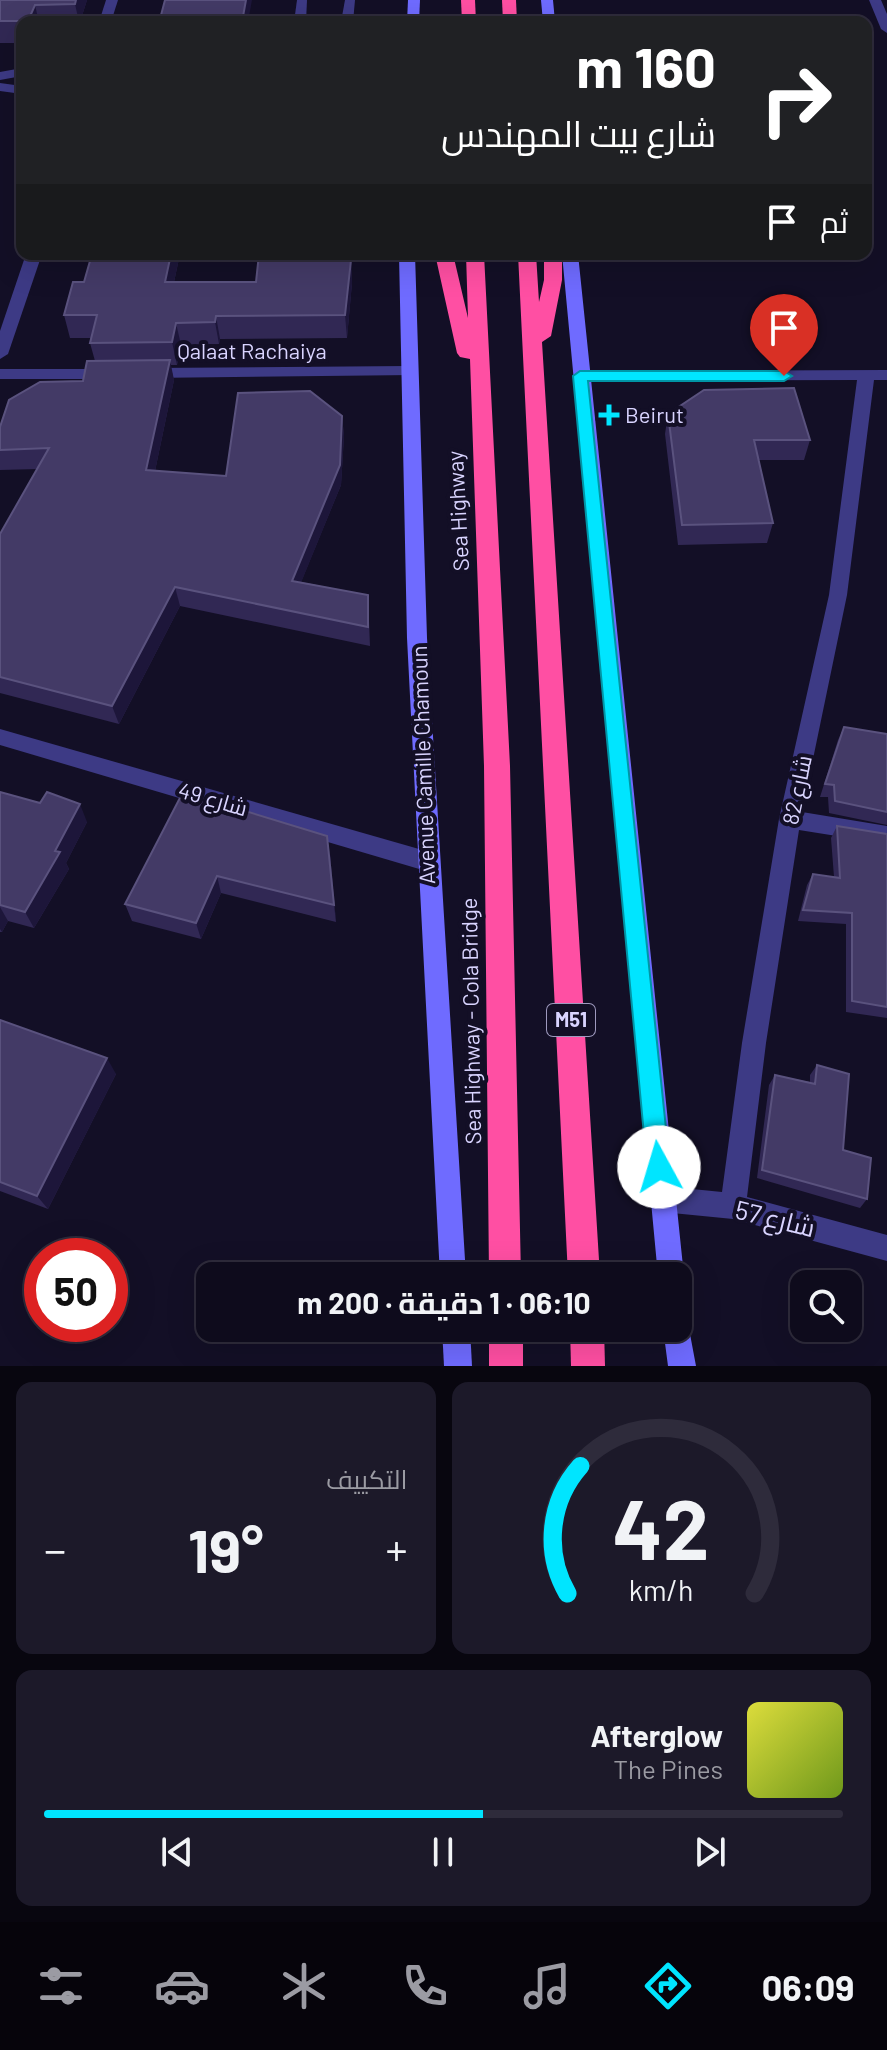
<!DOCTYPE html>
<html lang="ar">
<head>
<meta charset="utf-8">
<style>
  :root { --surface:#0e0b1c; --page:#1c1929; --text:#f1f3f6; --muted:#9b9ba3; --line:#2e2b3b; --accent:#00e5ff }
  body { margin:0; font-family:Barlow,Cairo,sans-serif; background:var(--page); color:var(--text); direction:rtl; height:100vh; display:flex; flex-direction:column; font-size:30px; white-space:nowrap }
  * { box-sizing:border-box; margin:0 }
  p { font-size:26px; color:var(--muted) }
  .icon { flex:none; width:44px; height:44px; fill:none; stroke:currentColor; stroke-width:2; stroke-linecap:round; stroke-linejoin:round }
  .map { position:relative; height:1366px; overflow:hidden; direction:ltr }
  .panel { display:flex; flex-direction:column; gap:16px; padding:16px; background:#08060f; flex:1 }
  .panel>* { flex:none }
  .hud { position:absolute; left:16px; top:16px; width:856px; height:244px; border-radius:16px; box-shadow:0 8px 32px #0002,0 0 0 2px var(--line); direction:rtl; background:#202124; color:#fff; overflow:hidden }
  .tools { position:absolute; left:790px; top:1270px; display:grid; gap:16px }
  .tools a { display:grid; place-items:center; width:72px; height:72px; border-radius:16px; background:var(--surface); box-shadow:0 8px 32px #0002,0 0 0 2px var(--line); font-size:40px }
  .speed { position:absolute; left:24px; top:1238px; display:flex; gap:16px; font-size:40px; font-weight:700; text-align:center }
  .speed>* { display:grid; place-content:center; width:104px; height:104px; border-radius:50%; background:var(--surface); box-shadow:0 8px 32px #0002,0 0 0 2px var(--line); line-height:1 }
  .speed .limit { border:12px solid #d22; background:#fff; color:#111 }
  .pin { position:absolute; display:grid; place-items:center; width:68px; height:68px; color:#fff; margin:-82px -34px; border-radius:50% 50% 50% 0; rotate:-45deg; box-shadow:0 0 8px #0007 }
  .pin .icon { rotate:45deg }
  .me { position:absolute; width:88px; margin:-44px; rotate:354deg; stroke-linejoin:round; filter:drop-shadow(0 0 6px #0008) }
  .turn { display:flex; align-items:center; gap:28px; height:168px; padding:0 24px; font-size:36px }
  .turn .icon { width:104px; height:104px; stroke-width:2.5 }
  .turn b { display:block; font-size:56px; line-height:68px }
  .then { display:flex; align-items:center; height:76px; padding:0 24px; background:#0003; gap:16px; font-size:30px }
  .big { font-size:60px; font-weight:700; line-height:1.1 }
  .panel .card { flex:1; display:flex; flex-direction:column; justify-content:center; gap:12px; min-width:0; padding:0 28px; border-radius:16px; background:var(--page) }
  .panel .dial { align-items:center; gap:0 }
  .dial svg { height:208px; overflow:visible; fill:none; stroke:var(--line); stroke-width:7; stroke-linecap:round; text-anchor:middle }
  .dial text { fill:var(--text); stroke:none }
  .song { display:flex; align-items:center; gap:24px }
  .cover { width:96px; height:96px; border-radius:12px; background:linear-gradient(135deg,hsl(60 70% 55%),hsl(80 70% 35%)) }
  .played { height:8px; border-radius:4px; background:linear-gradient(90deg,var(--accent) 55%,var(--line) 55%) }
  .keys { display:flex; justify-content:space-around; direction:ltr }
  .heat { display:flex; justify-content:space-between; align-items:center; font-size:44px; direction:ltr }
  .panel .tiles { flex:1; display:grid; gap:16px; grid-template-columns:1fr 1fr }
  .card:last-child { grid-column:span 2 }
  .trip { position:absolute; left:196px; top:1262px; width:496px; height:80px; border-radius:16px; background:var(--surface); box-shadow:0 8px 32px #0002,0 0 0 2px var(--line); font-weight:700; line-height:80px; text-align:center; direction:rtl }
  .dock { display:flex; height:128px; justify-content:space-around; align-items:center; background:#06040b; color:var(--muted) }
  .dock .icon { width:56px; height:56px }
  .dock .current { color:var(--accent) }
  .dock b { font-size:36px; color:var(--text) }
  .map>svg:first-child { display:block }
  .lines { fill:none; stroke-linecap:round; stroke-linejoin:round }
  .service { fill:#3d3a85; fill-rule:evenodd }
  .minor { fill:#3d3a85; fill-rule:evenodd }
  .secondary { fill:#6f6bff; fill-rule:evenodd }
  .motorway { fill:#ff4fa3; fill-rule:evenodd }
  .wall { fill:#312854 }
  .shaded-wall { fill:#1d163a }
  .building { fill:#433a66; stroke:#5a527e; stroke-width:2 }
  .route { fill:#00e5ff; stroke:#0095a6; stroke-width:2 }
  .poi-dot { fill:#00e5ff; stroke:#130f26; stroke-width:3 }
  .labels { text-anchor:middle; stroke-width:8; stroke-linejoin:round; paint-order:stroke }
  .shield { fill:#130f26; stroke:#9e99be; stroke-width:2 }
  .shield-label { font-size:20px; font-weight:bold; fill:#d9d4ff }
  .street-label { font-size:22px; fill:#d9d4ff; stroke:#130f26 }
  .poi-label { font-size:22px; fill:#d9d4ff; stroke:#130f26; text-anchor:start }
  .near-street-label { font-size:26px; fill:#d9d4ff; stroke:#130f26 }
</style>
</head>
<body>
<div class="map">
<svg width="887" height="1366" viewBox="0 0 887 1366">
  <rect width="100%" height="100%" fill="#130f26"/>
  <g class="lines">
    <g class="service">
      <polygon points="297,0 307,0 306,22 294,22"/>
      <polygon points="345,0 355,0 353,22 341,22"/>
    </g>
    <g class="minor">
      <polygon points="106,0 118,0 111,22 99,22"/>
      <polygon points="869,0 881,0 887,14 887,33 881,29"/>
      <polygon points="22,68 22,76 0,80 0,72"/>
      <polygon points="0,83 22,86 22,94 0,91"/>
      <polygon points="26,254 42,254 8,354 0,359 0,331"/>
      <polygon points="408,366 414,367 414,375 148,378 140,373 148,368"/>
      <polygon points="0,369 112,369 120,374 112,379 0,379"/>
      <polygon points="887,370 887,380 874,380 847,595 802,812 887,826 887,844 799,830 766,1043 747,1197 887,1235 887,1261 733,1219 662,1212 653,1208 649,1199 653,1190 662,1186 722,1192 742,1043 779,819 829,595 857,380 580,381 572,376 580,371"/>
      <polygon points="0,729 426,851 434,854 437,861 434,868 426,871 0,745"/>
    </g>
    <g class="secondary">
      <polygon points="408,0 420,0 419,22 407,22"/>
      <polygon points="541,0 553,0 555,22 543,22"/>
      <polygon points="399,254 415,254 427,638 466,1276 440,1276 407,638"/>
      <polygon points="562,254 578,254 684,1276 678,1287 678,1276 658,1276"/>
      <polygon points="678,1315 687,1318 696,1366 668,1366 663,1328 678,1328"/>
      <polygon points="442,1328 470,1328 472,1366 444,1366"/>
    </g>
    <g class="motorway">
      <polygon points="461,0 475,0 476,22 462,22"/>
      <polygon points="502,0 516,0 517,22 503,22"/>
      <polygon points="435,254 453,254 468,318 466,254 484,254 510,766 521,1276 489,1276 484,766 470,359 460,357 457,353"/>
      <polygon points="518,254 536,254 539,302 544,280 544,254 562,254 562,280 551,336 542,342 600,1276 568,1276"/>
      <rect x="489" y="1328" width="34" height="38"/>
      <polygon points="570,1328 604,1328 605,1366 571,1366"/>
    </g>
  </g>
  <g class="wall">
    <polygon points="0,0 87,0 80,22 22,22 22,43 0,43"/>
    <polygon points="92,254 180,254 174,282 256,282 259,254 323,254 323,261 351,260 352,283 347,338 220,339 219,344 181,345 177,365 170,365 174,380 155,471 226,476 342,416 344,436 341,485 301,582 368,595 370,646 180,606 119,724 0,693 0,534 38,469 0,470 0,427 83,381 95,361 90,343 92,338 70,338 64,315 84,282"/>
    <polygon points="668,414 810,440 804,460 759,460 773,523 767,543 678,545 665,434"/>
    <polygon points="844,727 887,734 887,825 829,813 828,797 820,797 838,740"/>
    <polygon points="0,792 87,822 66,863 69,869 34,928 8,921 2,932 0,932"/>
    <polygon points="183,792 330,854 336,922 221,893 201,939 132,921 125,904"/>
    <polygon points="837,826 887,834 887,1018 846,1012 846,924 798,921 807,885 813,874 834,877 831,838"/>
    <polygon points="0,1020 116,1074 48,1209 0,1191"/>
    <polygon points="817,1065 843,1150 867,1199 860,1208 757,1178 769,1085 775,1075 810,1082 810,1075"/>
  </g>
  <g class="shaded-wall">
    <polygon points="76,0 87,0 80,22 79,22 75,4"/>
    <polygon points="246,0 252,0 248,22 242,22"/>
    <polygon points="35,5 39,22 28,22 28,21"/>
    <polygon points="171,254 180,254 169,305 165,282"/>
    <polygon points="319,254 323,254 321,284 319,261"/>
    <polygon points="351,260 352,283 347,338 345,315"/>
    <polygon points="216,316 220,339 219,344 215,322"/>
    <polygon points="176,323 181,345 177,365 172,342"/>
    <polygon points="170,360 174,380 151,490 146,470"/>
    <polygon points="342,416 344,436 341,485 294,600 292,581"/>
    <polygon points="175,587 180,606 119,724 112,706"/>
    <polygon points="80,804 87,822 66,863 69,869 34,928 25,912 55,851"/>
    <polygon points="327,836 330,854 336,922 334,905"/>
    <polygon points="217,876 221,893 201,939 196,923"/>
    <polygon points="0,907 8,921 2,932 0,929"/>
    <polygon points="107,1058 116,1074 48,1209 37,1196"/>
  </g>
  <g class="building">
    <polygon points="0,0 76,0 75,4 35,5 28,21 0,21"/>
    <polygon points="165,0 246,0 242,22 151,22 151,19 160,19"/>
    <polygon points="92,254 171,254 165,282 256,282 259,254 319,254 319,261 351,260 345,315 216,316 215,322 176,323 172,342 90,343 97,315 64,315 73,282 84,282"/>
    <polygon points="170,360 146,470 226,476 238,393 310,391 342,416 340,465 292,581 368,595 368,627 175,587 112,706 0,677 0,534 49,448 0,450 0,427 9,400 40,382 83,381 87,361"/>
    <polygon points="794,388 810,440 754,440 773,523 682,525 668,414 704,390"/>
    <polygon points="844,727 887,734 887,812 835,801 834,785 825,784"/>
    <polygon points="0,792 40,803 47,792 80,804 55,851 60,852 25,912 0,905"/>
    <polygon points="183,792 327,836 334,905 217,876 196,923 125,904"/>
    <polygon points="837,826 887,834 887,1007 852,1001 852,913 803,910 813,874 840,878"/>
    <polygon points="0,1020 107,1058 37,1196 0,1182"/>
    <polygon points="817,1065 849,1074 843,1150 871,1158 867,1199 762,1170 775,1075 815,1084"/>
  </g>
  <polygon class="route" points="580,371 784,371 792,376 784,381 588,381 670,1167 667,1176 659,1179 651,1176 647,1167 573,376"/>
  <path class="poi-dot" d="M605 403h8v8h8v8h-8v8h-8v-8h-8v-8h8z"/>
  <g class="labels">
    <rect class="shield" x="547" y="1004" width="48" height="32" rx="6"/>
    <g class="shield-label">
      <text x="571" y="1027">M51</text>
    </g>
    <g class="street-label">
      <text x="252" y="359">Qalaat Rachaiya</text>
      <text transform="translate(458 511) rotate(-93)" y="8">Sea Highway</text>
      <text transform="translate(423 765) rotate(-92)" y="8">Avenue Camille Chamoun</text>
      <text transform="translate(797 790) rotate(-78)" y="8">شارع 82</text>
      <text transform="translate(213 799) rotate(16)" y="8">شارع 49</text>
      <text transform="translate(471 1021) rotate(-91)" y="8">Sea Highway - Cola Bridge</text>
    </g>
    <g class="poi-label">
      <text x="625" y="423">Beirut</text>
    </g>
    <g class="near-street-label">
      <text transform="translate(775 1219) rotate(14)" y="9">شارع 57</text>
    </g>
  </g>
</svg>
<div class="tools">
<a><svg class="icon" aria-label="search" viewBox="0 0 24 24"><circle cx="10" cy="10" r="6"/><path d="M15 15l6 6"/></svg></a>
</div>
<div class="speed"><div class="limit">50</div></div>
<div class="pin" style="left:784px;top:376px;background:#d93025"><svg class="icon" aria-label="arrive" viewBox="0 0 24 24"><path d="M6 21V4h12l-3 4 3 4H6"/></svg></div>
<svg class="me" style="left:659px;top:1167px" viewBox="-20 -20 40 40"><circle r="19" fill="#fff"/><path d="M0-13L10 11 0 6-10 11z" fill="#00e5ff"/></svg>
<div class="trip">06:10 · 1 دقيقة · 200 m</div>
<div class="hud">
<div class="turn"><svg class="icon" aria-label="right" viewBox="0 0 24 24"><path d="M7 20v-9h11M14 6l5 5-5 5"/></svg><div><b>160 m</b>شارع بيت المهندس</div></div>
<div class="then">ثم<svg class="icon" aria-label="arrive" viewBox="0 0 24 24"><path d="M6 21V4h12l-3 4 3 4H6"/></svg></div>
</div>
</div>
<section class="panel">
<div class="tiles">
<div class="card dial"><svg viewBox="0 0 100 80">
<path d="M14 69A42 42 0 1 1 86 69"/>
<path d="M14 69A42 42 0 0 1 19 20" stroke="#00e5ff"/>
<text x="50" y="56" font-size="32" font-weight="700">42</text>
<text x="50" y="72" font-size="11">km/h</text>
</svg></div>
<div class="card"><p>التكييف</p>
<div class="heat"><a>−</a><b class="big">19°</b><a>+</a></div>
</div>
<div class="card">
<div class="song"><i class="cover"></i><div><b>Afterglow</b><p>The Pines</p></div></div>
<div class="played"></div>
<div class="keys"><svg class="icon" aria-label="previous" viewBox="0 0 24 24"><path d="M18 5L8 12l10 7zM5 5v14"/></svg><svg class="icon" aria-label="pause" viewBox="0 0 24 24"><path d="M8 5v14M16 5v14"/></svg><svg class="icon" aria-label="next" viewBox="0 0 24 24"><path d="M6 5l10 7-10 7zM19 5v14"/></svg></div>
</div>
</div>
</section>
<nav class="dock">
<b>06:09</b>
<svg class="icon current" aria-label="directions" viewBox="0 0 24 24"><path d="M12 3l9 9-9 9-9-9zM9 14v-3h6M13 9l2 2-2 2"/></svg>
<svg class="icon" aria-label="music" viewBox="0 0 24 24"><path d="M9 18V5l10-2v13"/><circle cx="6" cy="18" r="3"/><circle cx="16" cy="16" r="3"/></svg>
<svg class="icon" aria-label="phone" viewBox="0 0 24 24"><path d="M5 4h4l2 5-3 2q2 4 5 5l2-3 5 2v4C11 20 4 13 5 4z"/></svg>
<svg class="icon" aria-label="climate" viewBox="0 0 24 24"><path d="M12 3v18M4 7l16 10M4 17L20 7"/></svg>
<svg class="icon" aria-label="car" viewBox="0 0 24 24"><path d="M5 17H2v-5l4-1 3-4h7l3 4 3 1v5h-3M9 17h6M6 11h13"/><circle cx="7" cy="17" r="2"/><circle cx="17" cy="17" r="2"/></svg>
<svg class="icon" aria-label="filters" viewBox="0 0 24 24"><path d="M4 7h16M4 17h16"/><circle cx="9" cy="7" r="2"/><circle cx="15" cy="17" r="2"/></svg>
</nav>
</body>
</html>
